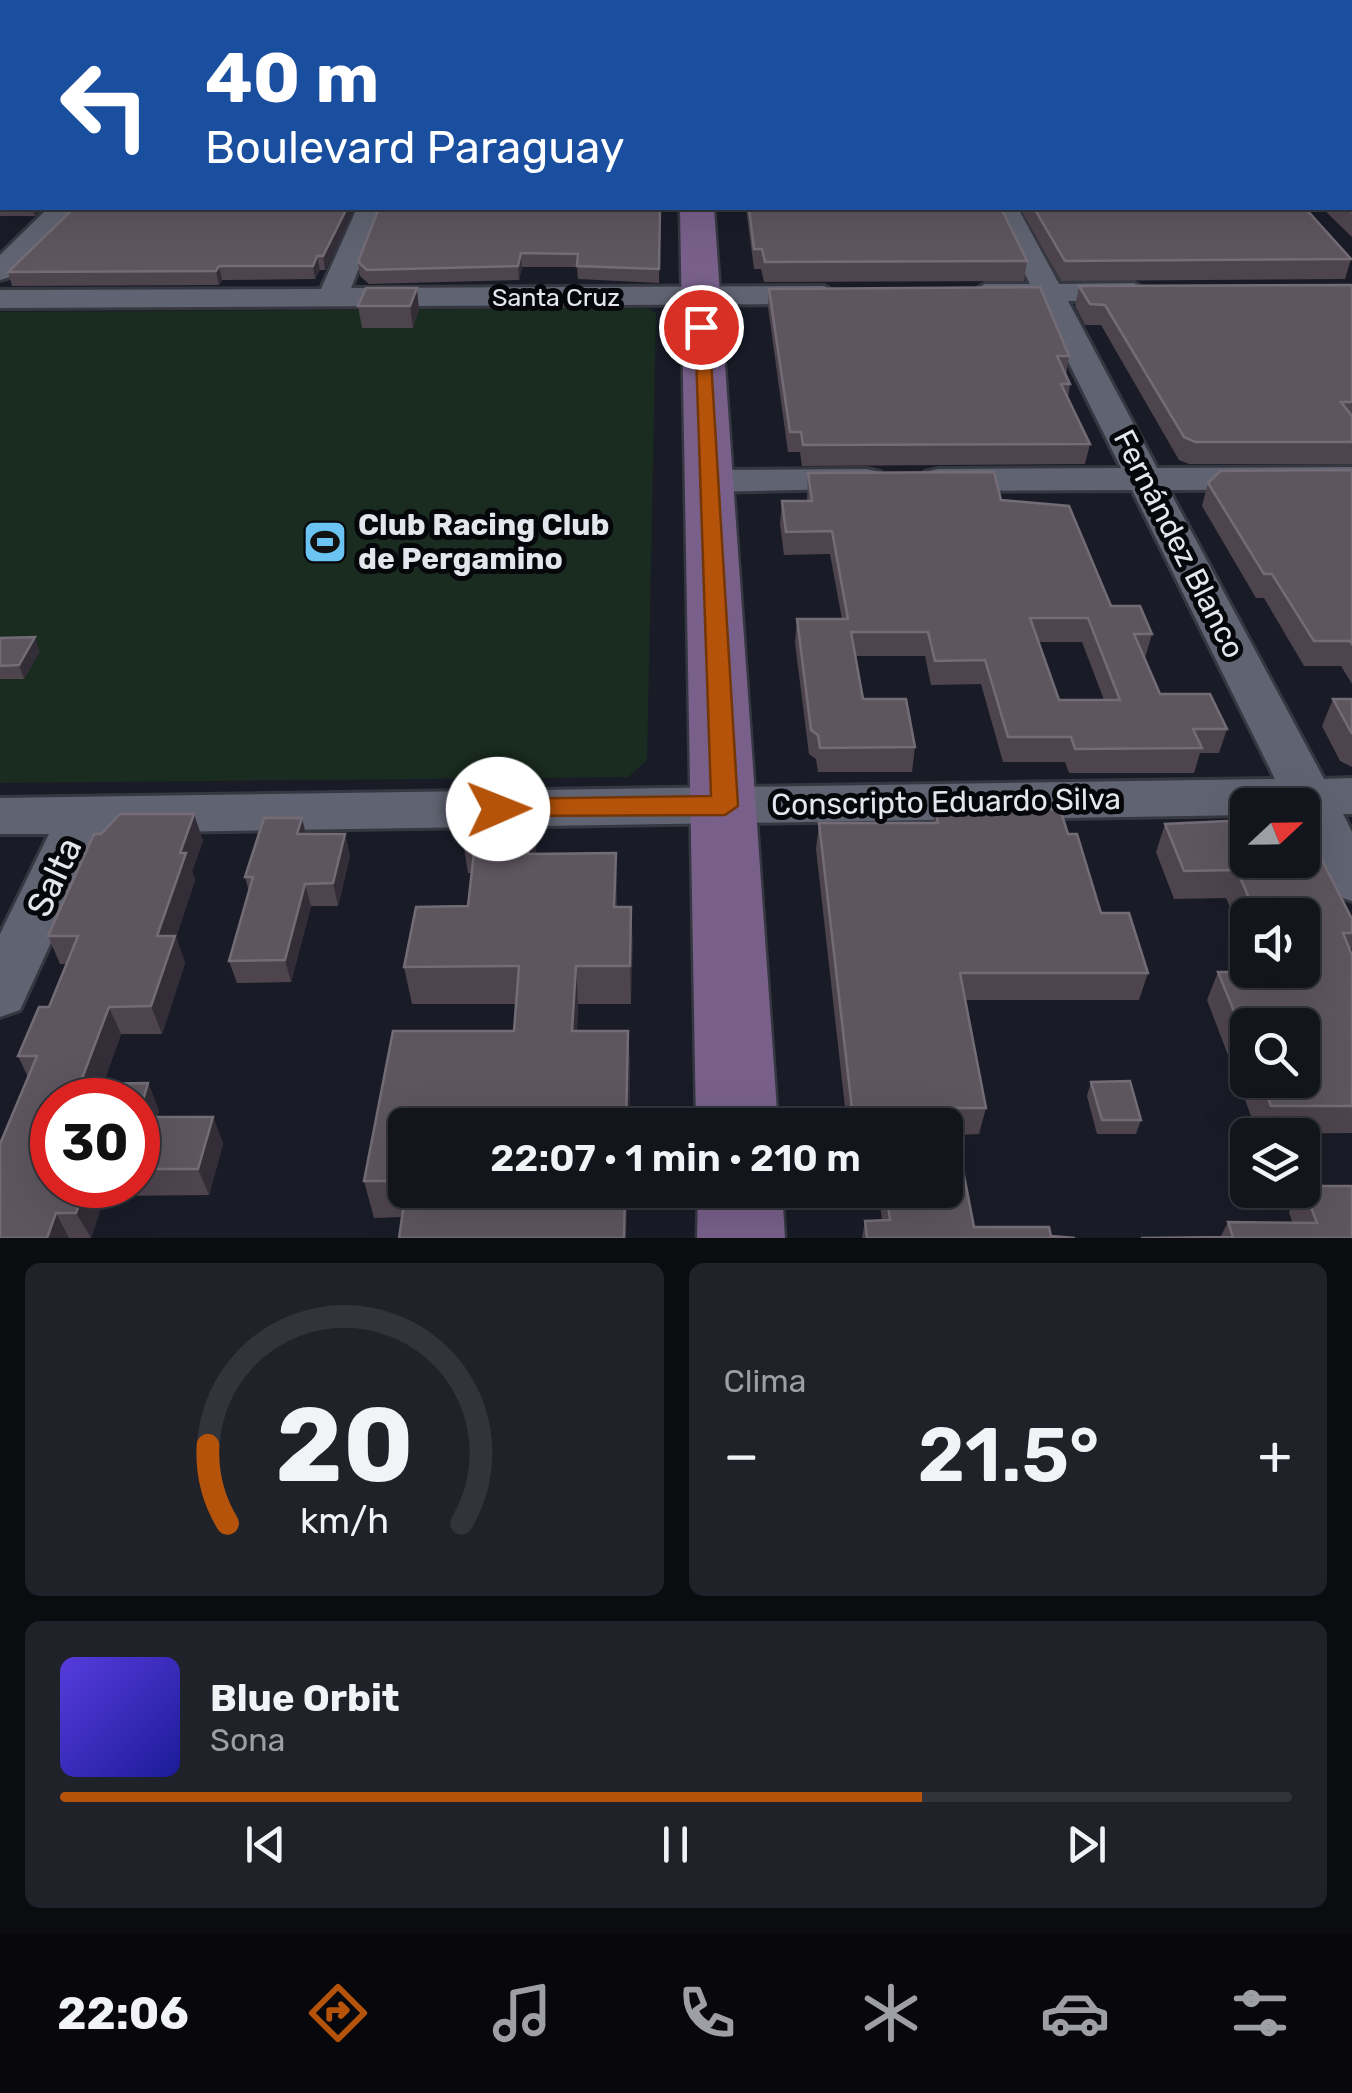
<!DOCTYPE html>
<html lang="es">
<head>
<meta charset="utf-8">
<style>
  :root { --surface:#13151d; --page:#20222a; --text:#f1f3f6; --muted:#9d9fa4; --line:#32343b; --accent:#b45309 }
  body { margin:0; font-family:Rubik,sans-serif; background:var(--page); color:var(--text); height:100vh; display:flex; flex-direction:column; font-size:38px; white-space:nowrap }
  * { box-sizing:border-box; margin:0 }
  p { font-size:32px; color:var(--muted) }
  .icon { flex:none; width:55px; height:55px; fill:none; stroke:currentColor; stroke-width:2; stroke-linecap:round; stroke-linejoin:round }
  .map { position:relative; height:1238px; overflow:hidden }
  .details { display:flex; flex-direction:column; gap:25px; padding:25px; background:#0a0c10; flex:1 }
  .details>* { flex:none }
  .hud { position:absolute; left:0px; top:0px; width:1352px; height:210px; box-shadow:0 10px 40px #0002,0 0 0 2px var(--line); background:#1a4fa0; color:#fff; overflow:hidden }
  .needle { width:65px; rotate:68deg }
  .fabs { position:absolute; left:1230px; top:788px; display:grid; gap:20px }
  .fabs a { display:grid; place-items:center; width:90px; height:90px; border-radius:15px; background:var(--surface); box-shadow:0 10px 40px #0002,0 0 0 2px var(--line); font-size:50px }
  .speed { position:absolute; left:30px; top:1078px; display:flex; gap:20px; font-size:50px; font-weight:700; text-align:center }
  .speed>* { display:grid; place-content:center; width:130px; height:130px; border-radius:50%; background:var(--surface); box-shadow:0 10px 40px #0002,0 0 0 2px var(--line); line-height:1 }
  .speed .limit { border:15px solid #d22; background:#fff; color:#111 }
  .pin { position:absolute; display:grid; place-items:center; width:85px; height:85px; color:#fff; margin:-42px; border:5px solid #fff; border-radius:50%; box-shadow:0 2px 10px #0007 }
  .me { position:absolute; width:110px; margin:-55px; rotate:89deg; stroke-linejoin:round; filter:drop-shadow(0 0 8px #0008) }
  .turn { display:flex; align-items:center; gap:35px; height:210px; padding:0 40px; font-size:45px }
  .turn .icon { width:130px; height:130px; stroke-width:2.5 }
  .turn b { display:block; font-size:70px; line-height:85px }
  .big { font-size:75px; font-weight:600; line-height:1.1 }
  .details .tile { flex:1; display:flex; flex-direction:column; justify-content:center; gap:15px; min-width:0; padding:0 35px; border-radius:15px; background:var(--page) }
  .details .dial { align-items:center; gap:0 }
  .dial svg { height:260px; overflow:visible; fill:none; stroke:var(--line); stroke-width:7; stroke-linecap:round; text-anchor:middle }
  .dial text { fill:var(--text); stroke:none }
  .song { display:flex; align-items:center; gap:30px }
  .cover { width:120px; height:120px; border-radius:15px; background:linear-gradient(135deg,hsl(250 70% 55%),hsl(240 70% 35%)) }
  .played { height:10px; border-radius:5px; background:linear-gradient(90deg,var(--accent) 70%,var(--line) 70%) }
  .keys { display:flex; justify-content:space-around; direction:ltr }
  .heat { display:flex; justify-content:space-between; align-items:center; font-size:55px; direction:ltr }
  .details .tiles { flex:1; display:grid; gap:25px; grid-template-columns:1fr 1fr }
  .tile:last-child { grid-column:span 2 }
  .trip { position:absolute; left:388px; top:1108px; width:575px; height:100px; border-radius:15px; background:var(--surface); box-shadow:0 10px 40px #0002,0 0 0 2px var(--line); font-weight:600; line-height:100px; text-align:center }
  .dock { display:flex; height:160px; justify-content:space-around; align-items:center; background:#08080c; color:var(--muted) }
  .dock .icon { width:70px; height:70px }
  .dock .active { color:var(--accent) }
  .dock b { font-size:45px; color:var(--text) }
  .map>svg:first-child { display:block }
  .green { fill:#1a2c1f }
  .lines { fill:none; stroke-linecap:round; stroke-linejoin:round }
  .minor-casing { stroke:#363841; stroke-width:6 }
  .tertiary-casing { stroke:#363841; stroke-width:5 }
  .secondary-casing { stroke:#363841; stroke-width:5 }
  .minor { fill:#606472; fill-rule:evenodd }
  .tertiary { fill:#606472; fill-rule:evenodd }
  .secondary { fill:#78608b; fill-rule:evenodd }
  .wall { fill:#4e444e; fill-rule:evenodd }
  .shaded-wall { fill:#322d37 }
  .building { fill:#5e565f; stroke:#736c76; stroke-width:2.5; fill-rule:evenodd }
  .route { fill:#b45309; stroke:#753606; stroke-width:2.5 }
  .labels { text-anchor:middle; stroke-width:10; stroke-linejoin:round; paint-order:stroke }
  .far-street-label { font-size:25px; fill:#e4e6ee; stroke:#06070b }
  .poi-label { font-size:30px; font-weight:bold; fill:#e4e6ee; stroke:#06070b; text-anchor:start }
  .street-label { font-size:30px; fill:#e4e6ee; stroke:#06070b }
  .near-street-label { font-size:35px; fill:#e4e6ee; stroke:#06070b }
</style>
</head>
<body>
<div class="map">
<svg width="1352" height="1238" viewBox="0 0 1352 1238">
  <rect width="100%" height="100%" fill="#191c27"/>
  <polygon class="green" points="646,308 656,313 647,760 628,777 0,783 0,312"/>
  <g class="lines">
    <defs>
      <g id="minor">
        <polygon points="797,0 815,0 816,2 798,2"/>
        <polygon points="895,0 913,0 915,2 897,2"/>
        <polygon points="995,0 1013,0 1015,2 997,2"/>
        <polygon points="1095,0 1113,0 1115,2 1097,2"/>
        <polygon points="2,22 2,34 0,35 0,23"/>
        <polygon points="48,208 75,208 10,277 0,280 0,255"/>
        <polygon points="357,208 383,208 351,288 824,286 839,295 824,304 0,308 0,290 321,289"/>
        <path d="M992,208H1018L1059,284L1134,283L1149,292L1134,301H1068L1157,468L1352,467V489L1169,490L1324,779L1352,778V814H1343L1352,832V901L1333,895C1317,865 1302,840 1302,805H1248V815L101,833L20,1010L0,1017V934L49,834H0V798L1275,779L1132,490L938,491L925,488L920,480L925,472L938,469L1121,468L1038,301L985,302L970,293L985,284H1030Z"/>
        <polygon points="867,469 880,472 885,480 880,488 708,492 695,489 690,481 695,473 708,470"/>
      </g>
      <polygon id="tertiary" points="675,0 697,0 698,2 676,2"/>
      <g id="secondary">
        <rect x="1350" y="67" width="2" height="16"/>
        <polygon points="680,208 714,208 778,1125 696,1125"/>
        <polygon points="698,1190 782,1190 785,1238 697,1238"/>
      </g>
    </defs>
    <use href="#minor" class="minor-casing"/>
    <use href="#tertiary" class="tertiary-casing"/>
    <use href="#secondary" class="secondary-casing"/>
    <use href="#minor" class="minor"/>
    <use href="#tertiary" class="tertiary"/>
    <use href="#secondary" class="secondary"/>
  </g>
  <g class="wall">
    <polygon points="2,72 2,208 44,208 35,216 0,216 0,168 2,167 2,163 0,164 0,120 2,118 2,114 0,115 0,74"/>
    <polygon points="1352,196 1352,237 1322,208 1350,208"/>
    <polygon points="71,208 355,208 325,270 320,270 315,279 222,280 219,285 12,286 8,272 71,210"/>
    <polygon points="660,208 659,283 578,279 577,267 522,267 519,280 369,284 360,276 358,262"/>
    <polygon points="746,208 1001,208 1027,261 1024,281 764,282 761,269 754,269"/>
    <polygon points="1020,208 1305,208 1351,259 1345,279 1061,281"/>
    <polygon points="1352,285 1352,464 1189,464 1179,460 1101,325 1085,325 1075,306 1079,286"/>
    <polygon points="366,288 419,309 413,328 362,328 358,306"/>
    <polygon points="769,289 1069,356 1066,375 1070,384 1068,398 1090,444 1085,464 802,466 800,452 788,452 768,307"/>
    <polygon points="1352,470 1352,684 1341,666 1304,666 1264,598 1256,598 1202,506 1208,483"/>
    <path d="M808,473L1001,500L1111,606L1152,634L1145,658L1160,694L1227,729L1219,753H1200L1194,773H1069L1065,762H1003L981,684L931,685L925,656H855L863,699L915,747L912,772H818L816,759L809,754L795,643L797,619H842L830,554L784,555L780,524L782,501H807ZM1038,642H1082L1104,700H1059Z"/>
    <polygon points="0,638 40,651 24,679 0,679"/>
    <polygon points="1333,699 1352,699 1352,767 1340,761 1322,726"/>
    <polygon points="467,802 533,802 537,839 535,854 616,853 617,907 631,907 631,1004 578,1004 577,1031 628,1031 630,1068 629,1125 405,1125 405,1190 627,1190 626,1238 399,1238 402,1217 374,1218 364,1181 393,1031 514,1031 516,1004 412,1004 404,967 416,907 468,906 472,873 468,873 462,835"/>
    <polygon points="935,810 1068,834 1101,913 1148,973 1139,1000 965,1000 986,1108 979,1134 956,1135 974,1227 1075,1238 862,1238 865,1221 882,1220 878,1190 945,1190 945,1125 847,1125 816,849 819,823 933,823"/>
    <path d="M194,814L203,841L192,871L195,880L176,937L185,963L162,1034H121L103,1084L148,1083L159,1111L157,1117H213L223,1144L209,1195L105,1196L91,1238H0L28,1077L18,1056L49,1007L66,964H60L48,936L101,834ZM138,1100V1185H52Z"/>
    <polygon points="302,818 306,834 345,834 350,856 338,906 311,906 291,982 237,983 229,961 249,892 245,877"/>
    <path d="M1165,824L1352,919V948L1350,951L1352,955V1133L1258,1134L1207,1000L1218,972H1258L1257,970H1302V915H1248V948L1226,898L1174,899L1156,852ZM1248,1025L1302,1080H1248Z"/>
    <polygon points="1091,1082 1141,1120 1136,1134 1097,1134 1087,1096"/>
    <polygon points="1303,1186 1352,1238 1220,1238 1228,1222 1292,1222 1289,1212 1301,1190 1302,1190"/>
  </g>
  <g class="shaded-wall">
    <polygon points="32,208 44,208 35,216"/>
    <polygon points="347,208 355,208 325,270 323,256"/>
    <polygon points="521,253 522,267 519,280 518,266"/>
    <polygon points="317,256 320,270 315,279 313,266"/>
    <polygon points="219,266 222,280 219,285 216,271"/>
    <polygon points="417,288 419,309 413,328 410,306"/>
    <polygon points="35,637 40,651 24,679 19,665"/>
    <polygon points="533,802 537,839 532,891 528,854"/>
    <polygon points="194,814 203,841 192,871 195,880 176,937 185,963 162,1034 151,1006 157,936 180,853"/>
    <polygon points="302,818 307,841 297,834"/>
    <polygon points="345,834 350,856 338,906 333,883"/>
    <polygon points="616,853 617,891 615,944 614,907"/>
    <polygon points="305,884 311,906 291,982 285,960"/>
    <polygon points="631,907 633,944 631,1004 630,966"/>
    <polygon points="576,966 578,1004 575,1068 572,1031"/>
    <polygon points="109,1007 121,1034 97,1100 80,1084"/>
    <polygon points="628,1031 630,1068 629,1125 626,1125"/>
    <polygon points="148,1083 159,1111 149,1144 138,1118"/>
    <polygon points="213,1117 223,1144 209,1195 198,1169"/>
    <polygon points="86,1185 99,1185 105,1196 91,1238 76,1213"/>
    <polygon points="625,1190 627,1190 626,1238 624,1238"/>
    <polygon points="56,1213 69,1238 47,1238"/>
  </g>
  <g class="building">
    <polygon points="1352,0 1352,48 1350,48 1350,2 1146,2 1144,1"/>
    <polygon points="0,39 2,39 2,71 2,54 0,54"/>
    <polygon points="2,72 2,203 0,203 0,168 2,167 0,151 0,120 2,118 1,102 0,102 0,74"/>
    <polygon points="1350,150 1352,151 1352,185 1350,185"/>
    <polygon points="1350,196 1352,196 1352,212 1348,208 1350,208"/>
    <polygon points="74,208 347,208 323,256 317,256 313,266 219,266 216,271 8,272"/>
    <polygon points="379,208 660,208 659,269 577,266 578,254 521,253 518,266 367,270 358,262"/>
    <polygon points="749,208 1001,208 1027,261 765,262 762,249 754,249"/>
    <polygon points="1034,208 1305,208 1351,259 1065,261"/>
    <polygon points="1352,285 1352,402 1341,402 1352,416 1352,442 1195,442 1184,437 1105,305 1090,304 1079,286"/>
    <polygon points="1040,287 1069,356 1057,356 1070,384 1061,384 1090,444 803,445 801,432 790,432 769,289"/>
    <polygon points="366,288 417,288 410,306 358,306"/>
    <polygon points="1352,470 1352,644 1350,641 1314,641 1272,574 1264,574 1208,483 1220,471"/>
    <path d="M994,472L1001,500L1069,506L1111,606H1140L1152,634H1134L1160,694H1210L1227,729H1193L1202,748L1075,749L1071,737H1008L985,660L935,661L928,632H851L863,699H906L915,747L820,748L818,735L811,730L797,619H848L832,531L786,532L782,501H812L808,473ZM1030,618H1088L1120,700H1059Z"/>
    <polygon points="35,637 19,665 0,666 0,638"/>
    <polygon points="1333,699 1352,699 1352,734"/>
    <polygon points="467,802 533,802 528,854 616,853 614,907 631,907 630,966 576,966 572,1031 628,1031 626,1125 405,1125 405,1181 364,1181 393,1031 514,1031 519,966 404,967 416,907 468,906 476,835 462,835"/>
    <polygon points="1060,809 1068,834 1077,834 1101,913 1129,913 1148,973 960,973 986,1108 951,1108 974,1227 1049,1227 1051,1236 1075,1238 867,1238 865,1221 890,1220 886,1190 945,1190 945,1125 877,1125 874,1108 852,1109 819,823 938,823 935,810"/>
    <polygon points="120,814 194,814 180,853 186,853 157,936 175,936 151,1006 109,1007 80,1084 148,1083 138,1117 138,1100 52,1100 52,1185 86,1185 76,1213 56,1213 47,1238 0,1238 0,1144 37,1056 18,1056 39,1007 49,1007 78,936 48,936 94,834 101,834"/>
    <polygon points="264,818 302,818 297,834 345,834 333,883 305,884 285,960 229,961 253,877 245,877"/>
    <polygon points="1248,820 1248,860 1302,860 1303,823 1352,919 1352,933 1343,933 1352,955 1352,1106 1271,1106 1261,1080 1302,1080 1302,1025 1248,1025 1248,1046 1218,972 1282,972 1281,970 1302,970 1302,915 1256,915 1237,870 1184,871 1165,824"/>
    <polygon points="1130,1081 1141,1120 1102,1120 1091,1082"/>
    <polygon points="138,1117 213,1117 198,1169 138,1169"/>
    <polygon points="1303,1186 1352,1186 1352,1238 1141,1238 1233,1237 1228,1222 1317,1223"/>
    <polygon points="406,1190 625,1190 624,1238 399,1238"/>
  </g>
  <polygon class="route" points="695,324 709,327 738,806 725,815 489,816 485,809 498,799 711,796"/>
  <defs>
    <symbol id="stadium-square" viewBox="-11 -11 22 22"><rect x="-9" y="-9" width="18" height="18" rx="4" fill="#6bc3f2" stroke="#06070b"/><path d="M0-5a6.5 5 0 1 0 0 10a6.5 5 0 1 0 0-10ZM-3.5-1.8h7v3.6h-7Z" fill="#111"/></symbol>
  </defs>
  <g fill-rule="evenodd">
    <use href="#stadium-square" x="300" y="517" width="50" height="50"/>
  </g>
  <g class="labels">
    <g class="far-street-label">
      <text x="556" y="306">Santa Cruz</text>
    </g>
    <g class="poi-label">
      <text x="358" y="535">Club Racing Club<tspan x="358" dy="34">de Pergamino</tspan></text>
    </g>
    <g class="street-label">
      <text transform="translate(1179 544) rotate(63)" y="10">Fernández Blanco</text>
      <text transform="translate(946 802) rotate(-1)" y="10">Conscripto Eduardo Silva</text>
    </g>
    <g class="near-street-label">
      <text transform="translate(54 877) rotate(-65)" y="12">Salta</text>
    </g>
  </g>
</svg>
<div class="fabs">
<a><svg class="needle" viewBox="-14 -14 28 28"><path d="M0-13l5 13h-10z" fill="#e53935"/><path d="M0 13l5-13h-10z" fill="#9d9fa4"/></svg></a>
<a><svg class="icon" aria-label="sound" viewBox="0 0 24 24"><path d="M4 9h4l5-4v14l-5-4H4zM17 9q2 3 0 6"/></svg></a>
<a><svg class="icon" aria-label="search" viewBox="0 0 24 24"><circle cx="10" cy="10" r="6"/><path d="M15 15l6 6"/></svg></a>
<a><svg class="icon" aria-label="layers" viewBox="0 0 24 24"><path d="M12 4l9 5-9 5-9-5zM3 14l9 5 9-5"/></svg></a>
</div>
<div class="speed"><div class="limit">30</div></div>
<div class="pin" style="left:701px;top:327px;background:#d93025"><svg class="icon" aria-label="arrive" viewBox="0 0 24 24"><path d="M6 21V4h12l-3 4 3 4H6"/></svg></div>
<svg class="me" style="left:498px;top:809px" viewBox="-20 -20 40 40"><circle r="19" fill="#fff"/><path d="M0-13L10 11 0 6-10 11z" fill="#b45309"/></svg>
<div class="trip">22:07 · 1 min · 210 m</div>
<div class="hud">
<div class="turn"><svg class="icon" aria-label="left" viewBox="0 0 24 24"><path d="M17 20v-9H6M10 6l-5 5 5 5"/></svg><div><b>40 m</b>Boulevard Paraguay</div></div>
</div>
</div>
<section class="details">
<div class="tiles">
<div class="tile dial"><svg viewBox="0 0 100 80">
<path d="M14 69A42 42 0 1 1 86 69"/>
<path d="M14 69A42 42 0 0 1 8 45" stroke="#b45309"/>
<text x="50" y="56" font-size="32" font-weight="700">20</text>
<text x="50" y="72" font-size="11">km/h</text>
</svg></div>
<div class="tile"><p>Clima</p>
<div class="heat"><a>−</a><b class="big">21.5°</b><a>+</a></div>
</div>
<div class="tile">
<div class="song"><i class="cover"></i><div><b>Blue Orbit</b><p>Sona</p></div></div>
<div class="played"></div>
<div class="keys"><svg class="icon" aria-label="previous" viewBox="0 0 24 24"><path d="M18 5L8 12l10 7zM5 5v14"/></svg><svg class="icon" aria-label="pause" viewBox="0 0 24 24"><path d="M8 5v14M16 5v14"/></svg><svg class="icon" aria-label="next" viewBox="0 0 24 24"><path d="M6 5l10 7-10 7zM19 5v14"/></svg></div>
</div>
</div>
</section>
<nav class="dock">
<b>22:06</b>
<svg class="icon active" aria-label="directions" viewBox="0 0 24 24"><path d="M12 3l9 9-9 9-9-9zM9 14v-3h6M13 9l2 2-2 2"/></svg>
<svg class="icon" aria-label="music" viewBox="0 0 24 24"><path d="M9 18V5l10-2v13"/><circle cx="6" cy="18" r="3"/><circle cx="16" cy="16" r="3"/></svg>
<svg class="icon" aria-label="phone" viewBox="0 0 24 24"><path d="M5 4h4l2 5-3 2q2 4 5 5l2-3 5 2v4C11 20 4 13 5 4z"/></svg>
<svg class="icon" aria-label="climate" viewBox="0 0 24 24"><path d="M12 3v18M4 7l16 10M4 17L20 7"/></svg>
<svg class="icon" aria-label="car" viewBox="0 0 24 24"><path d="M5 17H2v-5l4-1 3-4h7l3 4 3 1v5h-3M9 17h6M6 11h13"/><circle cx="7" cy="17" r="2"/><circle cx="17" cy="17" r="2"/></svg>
<svg class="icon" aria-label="filters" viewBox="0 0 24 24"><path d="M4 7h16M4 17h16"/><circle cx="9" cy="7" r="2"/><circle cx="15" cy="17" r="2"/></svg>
</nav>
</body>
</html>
